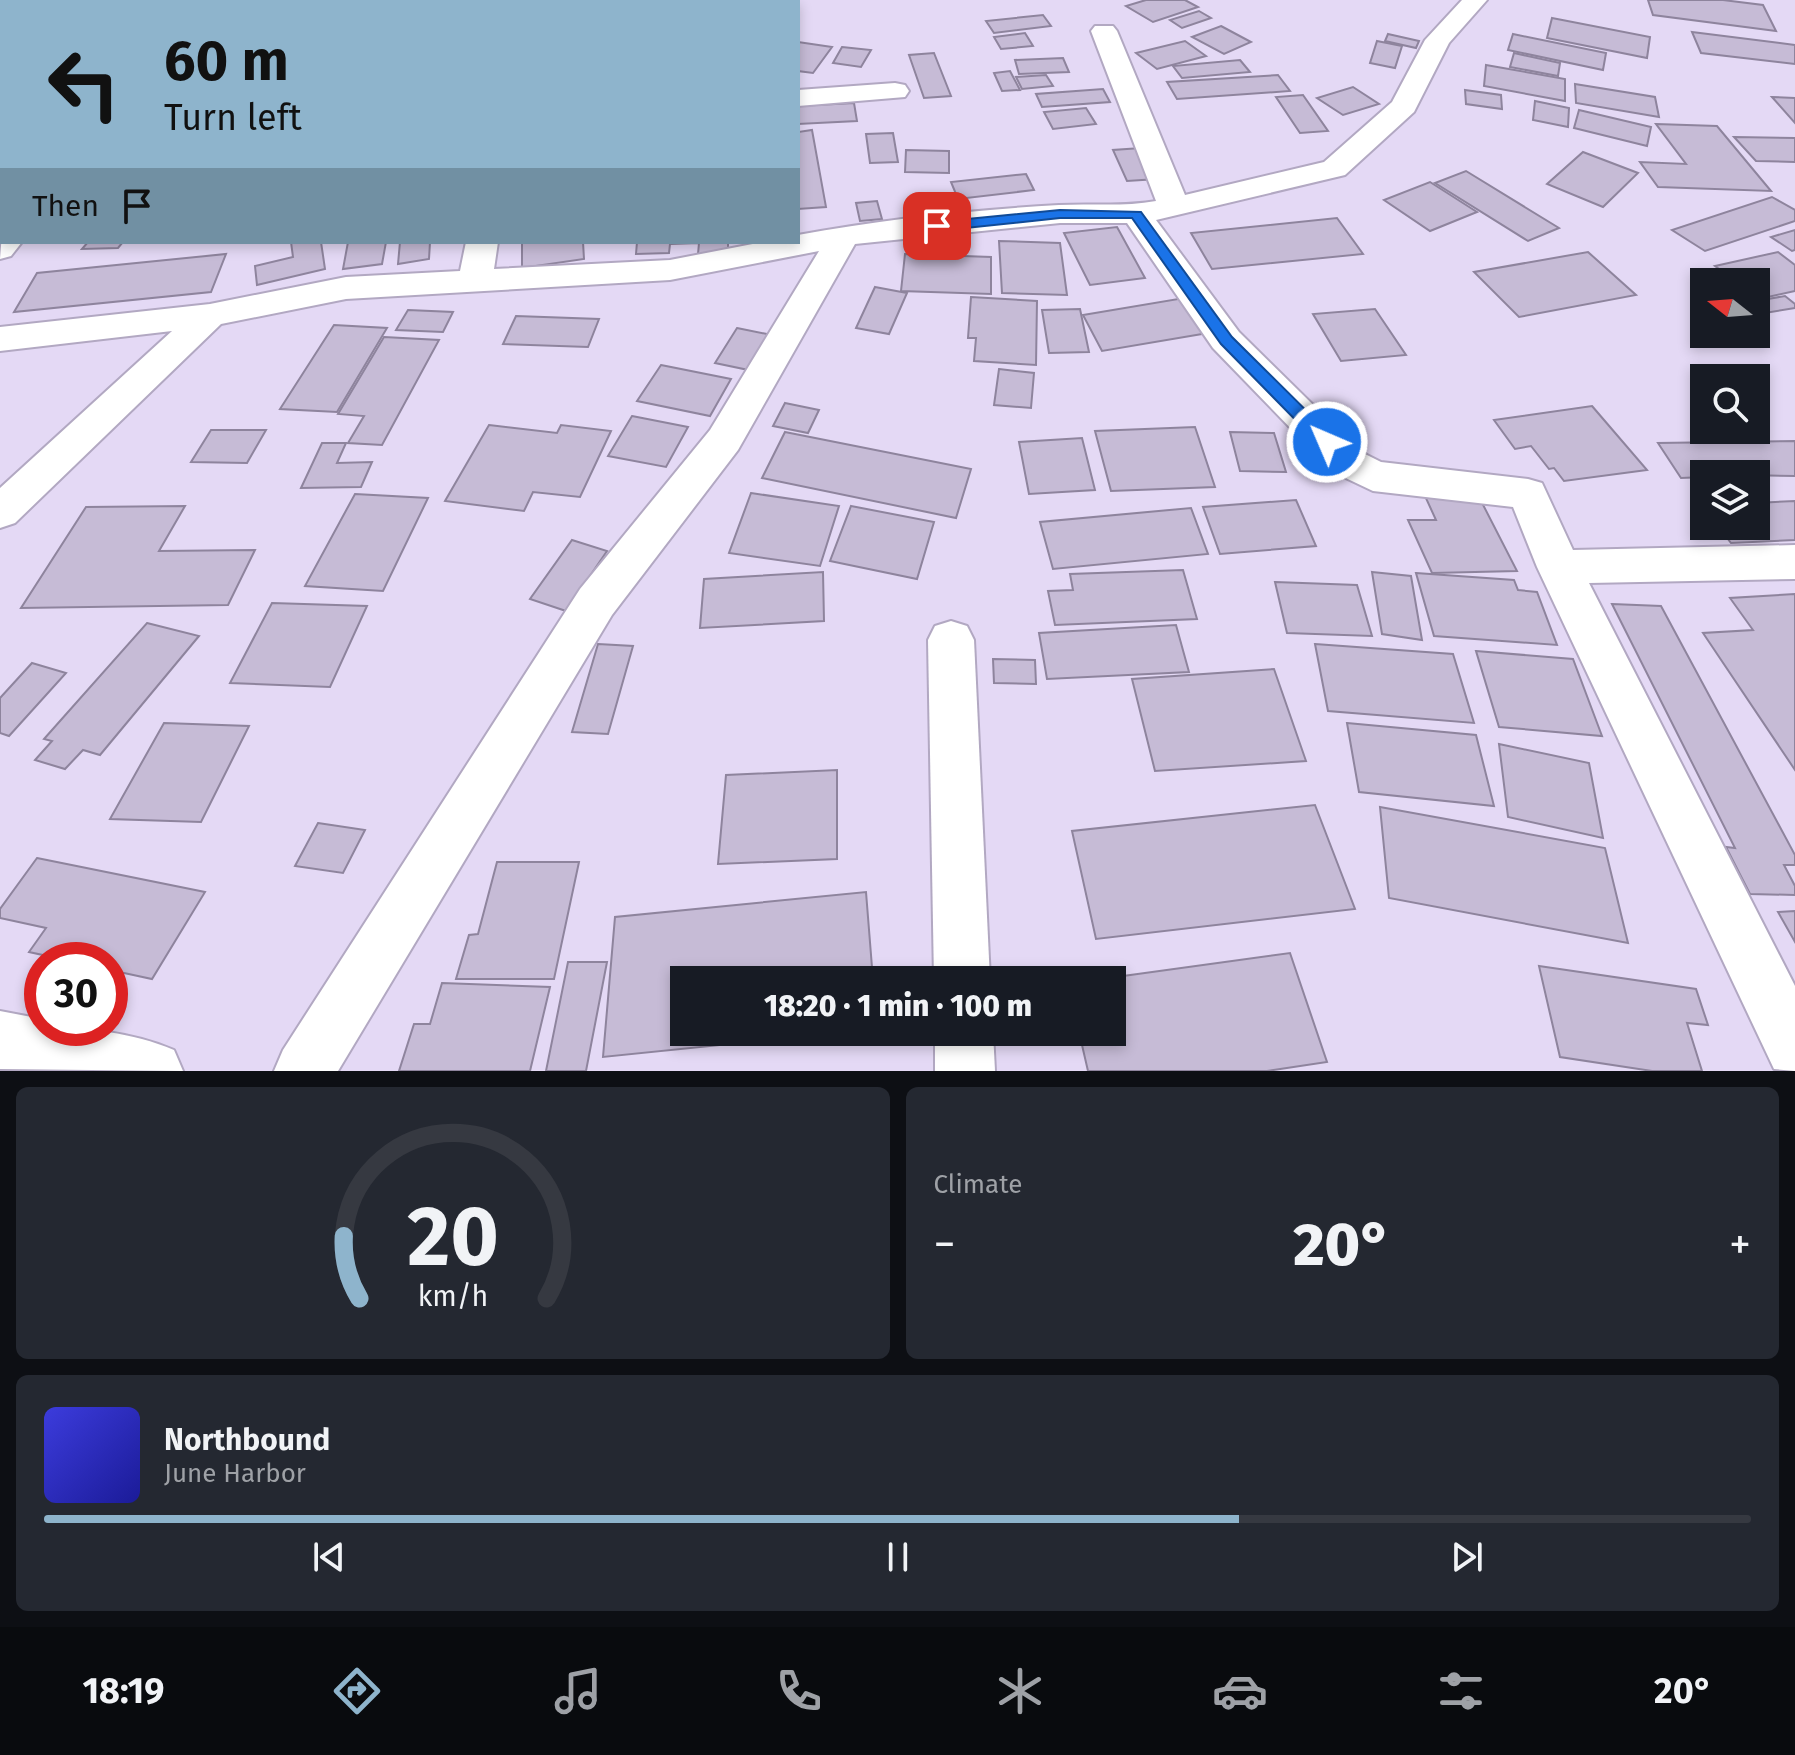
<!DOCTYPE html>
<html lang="en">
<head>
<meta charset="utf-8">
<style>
  :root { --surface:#171b24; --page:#242831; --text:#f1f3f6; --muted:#9ea1a6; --line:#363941; --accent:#8eb4cc }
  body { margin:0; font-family:"Fira Sans",sans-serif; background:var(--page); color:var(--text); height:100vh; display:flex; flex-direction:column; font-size:30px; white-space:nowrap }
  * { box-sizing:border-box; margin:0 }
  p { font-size:26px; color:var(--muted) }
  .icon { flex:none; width:44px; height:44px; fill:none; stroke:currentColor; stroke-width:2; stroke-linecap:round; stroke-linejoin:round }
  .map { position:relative; height:1071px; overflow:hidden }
  .sheet { display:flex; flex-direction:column; gap:16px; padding:16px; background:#0d0f14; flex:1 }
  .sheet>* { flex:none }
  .banner { position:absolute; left:0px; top:0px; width:800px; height:244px; box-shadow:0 4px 12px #0003; background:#8eb4cc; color:#111; overflow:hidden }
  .needle { width:52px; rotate:287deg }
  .fabs { position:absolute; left:1690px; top:268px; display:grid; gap:16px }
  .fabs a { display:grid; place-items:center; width:80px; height:80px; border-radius:0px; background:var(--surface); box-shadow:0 4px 12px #0003; font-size:40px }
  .speed { position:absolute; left:24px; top:942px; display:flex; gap:16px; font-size:40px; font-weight:700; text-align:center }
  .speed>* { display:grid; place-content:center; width:104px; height:104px; border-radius:50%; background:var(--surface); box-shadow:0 4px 12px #0003; line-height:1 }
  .speed .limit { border:12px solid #d22; background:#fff; color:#111 }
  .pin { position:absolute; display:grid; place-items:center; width:68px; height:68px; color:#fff; margin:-34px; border-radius:16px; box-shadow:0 4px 12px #0006 }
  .me { position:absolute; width:88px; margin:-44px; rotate:315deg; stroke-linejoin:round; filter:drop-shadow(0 0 6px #0008) }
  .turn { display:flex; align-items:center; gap:28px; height:168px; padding:0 32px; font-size:36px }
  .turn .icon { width:104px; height:104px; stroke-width:2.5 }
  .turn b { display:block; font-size:56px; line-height:68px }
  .then { display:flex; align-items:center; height:76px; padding:0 32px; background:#0003; gap:16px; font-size:30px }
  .big { font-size:60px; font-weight:800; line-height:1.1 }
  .sheet .card { flex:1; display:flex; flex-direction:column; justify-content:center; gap:12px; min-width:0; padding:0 28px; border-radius:12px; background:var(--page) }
  .sheet .dial { align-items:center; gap:0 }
  .dial svg { height:208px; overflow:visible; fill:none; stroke:var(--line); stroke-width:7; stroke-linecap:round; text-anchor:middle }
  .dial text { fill:var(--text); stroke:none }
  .song { display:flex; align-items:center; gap:24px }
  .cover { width:96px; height:96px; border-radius:12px; background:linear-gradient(135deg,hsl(240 70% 55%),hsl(240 70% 35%)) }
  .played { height:8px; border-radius:4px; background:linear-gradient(90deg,var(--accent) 70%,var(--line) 70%) }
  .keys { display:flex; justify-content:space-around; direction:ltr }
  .heat { display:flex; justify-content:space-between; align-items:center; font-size:44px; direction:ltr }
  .sheet .tiles { flex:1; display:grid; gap:16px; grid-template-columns:1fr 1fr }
  .card:last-child { grid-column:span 2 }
  .trip { position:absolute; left:670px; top:966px; width:456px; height:80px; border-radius:0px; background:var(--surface); box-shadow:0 4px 12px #0003; font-weight:800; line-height:80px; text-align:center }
  .tab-bar { display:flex; height:128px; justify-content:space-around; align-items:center; background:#090b0e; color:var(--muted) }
  .tab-bar .icon { width:56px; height:56px }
  .tab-bar .selected { color:var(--accent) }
  .tab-bar b { font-size:36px; color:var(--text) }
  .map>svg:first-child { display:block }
  .building { fill:#c6bbd6; stroke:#8e849d; stroke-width:2 }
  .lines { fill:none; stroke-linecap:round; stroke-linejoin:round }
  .street-casing { stroke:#b2a8c2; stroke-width:4 }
  .street { fill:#fff; fill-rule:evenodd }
  .route { fill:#1a73e8; stroke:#114b97; stroke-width:2 }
</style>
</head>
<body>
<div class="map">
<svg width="1795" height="1071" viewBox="0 0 1795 1071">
  <rect width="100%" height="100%" fill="#e4d9f5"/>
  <g class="building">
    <polygon points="88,0 214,0 86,2"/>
    <polygon points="281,0 383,0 381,2"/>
    <polygon points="1146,0 1185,0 1198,7 1153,22 1126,6"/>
    <polygon points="1648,0 1723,0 1763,5 1776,31 1653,15"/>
    <polygon points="1199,11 1211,18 1182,28 1170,20"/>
    <polygon points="1043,15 1051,26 994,33 986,21"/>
    <polygon points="1552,18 1650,37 1647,58 1547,38"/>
    <polygon points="1221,26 1251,42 1224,54 1192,37"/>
    <polygon points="1692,32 1795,45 1795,64 1701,53"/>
    <polygon points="1025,33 1033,46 1001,49 994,37"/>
    <polygon points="1388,34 1419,41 1416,48 1385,41"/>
    <polygon points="1513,34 1606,53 1603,70 1508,50"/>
    <polygon points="1185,41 1206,56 1157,69 1136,53"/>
    <polygon points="1377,41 1402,46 1395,68 1370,63"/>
    <polygon points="798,42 832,47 813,73 798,71"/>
    <polygon points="842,47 871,50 861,67 833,63"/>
    <polygon points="934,53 951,96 924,98 909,55"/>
    <polygon points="1514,53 1560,63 1558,76 1510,67"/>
    <polygon points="1063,58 1069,72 1019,74 1015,60"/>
    <polygon points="1240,60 1250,72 1182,78 1173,66"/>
    <polygon points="1486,65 1565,79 1565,101 1484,86"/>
    <polygon points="1010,71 1020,90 1002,91 994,73"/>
    <polygon points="1046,75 1053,86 1022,89 1016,77"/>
    <polygon points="1278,75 1290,91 1177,99 1167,82"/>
    <polygon points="1575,84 1655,97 1659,117 1576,103"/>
    <polygon points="1353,87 1379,104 1343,115 1317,98"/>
    <polygon points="1103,89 1110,102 1042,107 1036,94"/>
    <polygon points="1465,90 1501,95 1502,109 1466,104"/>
    <polygon points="1303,95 1328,131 1300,133 1276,97"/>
    <polygon points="1772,97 1795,98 1795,123"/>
    <polygon points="1535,101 1569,108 1568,127 1533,120"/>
    <polygon points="854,103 857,121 798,124 798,106"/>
    <polygon points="1086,108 1096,124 1053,129 1044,112"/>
    <polygon points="1579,110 1651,127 1647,146 1574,128"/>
    <polygon points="1656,124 1717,126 1771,191 1658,187 1640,162 1686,164"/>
    <polygon points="812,130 826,207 798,209 798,132"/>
    <polygon points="893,133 898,162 870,163 866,134"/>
    <polygon points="1734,137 1795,138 1795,162 1756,161"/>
    <polygon points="1141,148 1157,179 1127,181 1113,150"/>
    <polygon points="906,150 949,151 949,173 905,172"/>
    <polygon points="1583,152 1638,173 1603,207 1547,184"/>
    <polygon points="1466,171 1559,228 1528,241 1435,183"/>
    <polygon points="1026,174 1034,190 958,199 951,182"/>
    <polygon points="1430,182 1477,212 1430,231 1384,200"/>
    <polygon points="1772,197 1795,210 1795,221 1705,251 1672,230"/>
    <polygon points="877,201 882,219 860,221 856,203"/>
    <polygon points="1337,218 1363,254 1212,269 1191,233"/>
    <polygon points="1117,227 1145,278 1090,285 1064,233"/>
    <polygon points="1795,230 1795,250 1792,251 1771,237"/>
    <polygon points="999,241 1060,243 1067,295 1002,293"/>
    <polygon points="88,242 123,242 118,248 82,249"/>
    <polygon points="291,242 321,242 325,269 257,285 255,266 293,257"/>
    <polygon points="348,242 386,242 382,264 343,269"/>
    <polygon points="400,242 430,242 429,259 398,264"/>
    <polygon points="522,242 583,242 584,259 522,268"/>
    <polygon points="637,242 728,242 728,253 698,254 699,243 670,244 669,253 636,254"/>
    <polygon points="1588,252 1636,295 1519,317 1474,272"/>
    <polygon points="1778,252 1795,265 1795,291 1759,299 1756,297 1756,282 1737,282 1715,266"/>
    <polygon points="226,254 211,292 14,312 37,273"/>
    <polygon points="905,254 991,257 991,294 901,291"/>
    <polygon points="875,287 907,293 889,334 856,328"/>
    <polygon points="1785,296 1795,304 1795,308 1765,313 1756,305 1756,301"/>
    <polygon points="971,297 1037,301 1036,365 974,361 976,338 968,338"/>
    <polygon points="1184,298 1208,333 1102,351 1083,315"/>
    <polygon points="1080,309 1089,352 1049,353 1042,310"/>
    <polygon points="1375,309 1406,355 1341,361 1313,314"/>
    <polygon points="408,310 453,312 443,332 396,330"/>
    <polygon points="516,316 599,319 588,347 503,344"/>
    <polygon points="334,325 387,328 337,412 280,409"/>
    <polygon points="737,328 782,337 763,373 715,363"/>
    <polygon points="384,337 439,340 382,445 348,443 364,416 338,414"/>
    <polygon points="661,365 731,379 710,416 637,401"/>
    <polygon points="999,369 1034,373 1031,408 994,405"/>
    <polygon points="785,403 819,410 808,433 773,426"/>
    <polygon points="1592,406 1647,470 1564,481 1554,468 1549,469 1531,446 1515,449 1494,420"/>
    <polygon points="632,416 688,427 666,467 608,456"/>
    <polygon points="489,425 557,433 561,425 611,431 580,497 533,492 524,511 445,501"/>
    <polygon points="1195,427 1215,487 1111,491 1095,431"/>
    <polygon points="211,430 266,430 247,463 191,462"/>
    <polygon points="785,432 971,469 956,518 762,478"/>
    <polygon points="1230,432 1274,433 1286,472 1240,471"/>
    <polygon points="1082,438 1095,490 1029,494 1019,442"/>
    <polygon points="1795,441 1795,476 1704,474 1704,477 1681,478 1658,443"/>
    <polygon points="322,443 346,443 337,463 372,462 361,487 301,488"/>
    <polygon points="751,493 839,506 820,566 729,553"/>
    <polygon points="355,494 428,498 383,591 305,586"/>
    <polygon points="1478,495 1517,571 1432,573 1408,520 1436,520 1425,496"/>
    <polygon points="1296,500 1316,546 1220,554 1203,507"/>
    <polygon points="1795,501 1795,540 1731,543 1718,526 1756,526 1756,503"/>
    <polygon points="185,506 159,551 255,550 228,605 21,608 86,507"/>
    <polygon points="851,506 934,522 917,579 830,561"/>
    <polygon points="1191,508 1208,554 1053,569 1040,522"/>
    <polygon points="572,540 607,551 566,611 530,599"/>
    <polygon points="1183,570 1197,619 1055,625 1048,591 1073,590 1070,574"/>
    <polygon points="823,572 824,621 700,628 704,579"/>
    <polygon points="1372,572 1411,576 1422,640 1382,634"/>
    <polygon points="1416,573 1514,580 1518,590 1537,592 1557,645 1434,636"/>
    <polygon points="1275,582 1357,585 1372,636 1287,633"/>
    <polygon points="1795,594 1795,770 1703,633 1753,630 1730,598"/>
    <polygon points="272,603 367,606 330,687 230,683"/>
    <polygon points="1612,604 1661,606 1795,855 1795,865 1784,865 1795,886 1795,895 1750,894 1726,847 1735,848"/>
    <polygon points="147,623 199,636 100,755 83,750 65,769 35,760 52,741 44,739"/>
    <polygon points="1176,625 1189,672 1047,679 1039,633"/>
    <polygon points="598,644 633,646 608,734 572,732"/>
    <polygon points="1315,644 1453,654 1474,723 1328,711"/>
    <polygon points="1476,651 1573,659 1602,736 1499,727"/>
    <polygon points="993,659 1035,660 1036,684 994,683"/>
    <polygon points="32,663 66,673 9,736 0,733 0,698"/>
    <polygon points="1274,669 1306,761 1155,771 1132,679"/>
    <polygon points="164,723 249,726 201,822 110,819"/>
    <polygon points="1347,723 1476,735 1494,806 1359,792"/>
    <polygon points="1499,744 1589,763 1603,838 1508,817"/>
    <polygon points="837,770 837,859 718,864 726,775"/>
    <polygon points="1315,805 1355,909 1096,939 1072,831"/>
    <polygon points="1380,807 1605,848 1628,943 1389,898"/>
    <polygon points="318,823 365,830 343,873 295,866"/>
    <polygon points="37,858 205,892 152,979 110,970 110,960 66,960 29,952 46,928 0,918 0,909"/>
    <polygon points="497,862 579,862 554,979 456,979 469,935 478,934"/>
    <polygon points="866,892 873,980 684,980 684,1032 846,1032 603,1057 615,917"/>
    <polygon points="1795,911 1795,942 1778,912"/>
    <polygon points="1290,953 1327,1062 1267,1071 1088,1071 1079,1032 1112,1032 1112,980 1094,980"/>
    <polygon points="568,962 607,962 586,1071 546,1071"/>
    <polygon points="1539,966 1696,989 1708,1025 1687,1023 1702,1071 1652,1071 1560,1057"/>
    <polygon points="442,983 550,987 530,1071 399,1071 414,1024 430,1024"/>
  </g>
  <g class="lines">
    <defs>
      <g id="street">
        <polygon points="227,0 252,0 226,2"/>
        <polygon points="556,0 581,0 555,2"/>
        <path d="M1462,0H1487L1449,43L1414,112L1345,175L1156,220L1239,332L1361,452L1381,462L1528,479L1542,483L1573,550L1795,545V579L1589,583L1795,986V1071L1774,1069L1537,567L1513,507L1373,491L1333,472L1213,348L1127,223H1060L855,244L738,450L612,615L338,1071H274L283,1050L580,589L710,430L819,251L670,280L346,299L221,324L15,523L0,528V488L172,331L0,351V327L210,304L346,277L460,271L466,242H498L494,269L670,260L763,242H798V235C883,219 972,210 1059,205C1091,203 1124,207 1156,201L1091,31L1095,26H1113L1117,31L1185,195L1324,162L1392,102L1425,40Z"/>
        <polygon points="895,83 905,85 909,91 905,97 798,106 798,90"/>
        <polygon points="2,233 2,242 22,242 11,256 0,259"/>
        <polygon points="951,621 967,626 974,640 990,980 934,980 928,640 935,626"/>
        <path d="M0,1011L42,1019V1028C87,1028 132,1032 174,1050L183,1071L0,1069Z"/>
        <polygon points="935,1032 993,1032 995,1071 935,1071"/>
      </g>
    </defs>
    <use href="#street" class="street-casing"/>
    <use href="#street" class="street"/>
  </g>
  <polygon class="route" points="1060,210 1141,212 1232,337 1333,437 1336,442 1333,446 1321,446 1221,344 1132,218 1060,218 937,231 930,226 937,222"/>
</svg>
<div class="fabs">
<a><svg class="needle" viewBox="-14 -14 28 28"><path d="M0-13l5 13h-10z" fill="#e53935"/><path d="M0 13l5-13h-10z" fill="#9ea1a6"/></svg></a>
<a><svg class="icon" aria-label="search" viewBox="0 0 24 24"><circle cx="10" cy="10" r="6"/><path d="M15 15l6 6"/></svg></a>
<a><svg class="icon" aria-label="layers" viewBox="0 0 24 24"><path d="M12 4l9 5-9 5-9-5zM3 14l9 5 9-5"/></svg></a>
</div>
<div class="speed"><div class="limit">30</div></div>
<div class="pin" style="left:937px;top:226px;background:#d93025"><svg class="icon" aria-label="arrive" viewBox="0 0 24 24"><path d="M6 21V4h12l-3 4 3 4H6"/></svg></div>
<svg class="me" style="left:1327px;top:442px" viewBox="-20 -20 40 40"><circle r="17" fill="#1a73e8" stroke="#fff" stroke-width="3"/><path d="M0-11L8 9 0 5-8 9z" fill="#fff"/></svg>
<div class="trip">18:20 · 1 min · 100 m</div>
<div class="banner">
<div class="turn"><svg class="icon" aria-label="left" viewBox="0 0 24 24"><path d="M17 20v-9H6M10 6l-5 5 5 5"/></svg><div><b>60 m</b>Turn left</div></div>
<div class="then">Then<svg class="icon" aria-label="arrive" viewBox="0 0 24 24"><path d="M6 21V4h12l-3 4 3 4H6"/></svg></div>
</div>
</div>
<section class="sheet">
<div class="tiles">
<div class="card dial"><svg viewBox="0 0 100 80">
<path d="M14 69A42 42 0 1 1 86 69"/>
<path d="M14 69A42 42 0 0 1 8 45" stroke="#8eb4cc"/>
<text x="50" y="56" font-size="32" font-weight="700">20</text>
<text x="50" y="72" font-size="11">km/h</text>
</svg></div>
<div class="card"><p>Climate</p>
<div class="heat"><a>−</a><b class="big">20°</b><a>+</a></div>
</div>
<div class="card">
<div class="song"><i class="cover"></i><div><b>Northbound</b><p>June Harbor</p></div></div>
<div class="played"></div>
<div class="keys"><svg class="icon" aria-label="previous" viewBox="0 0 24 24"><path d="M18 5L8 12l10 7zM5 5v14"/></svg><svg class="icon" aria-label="pause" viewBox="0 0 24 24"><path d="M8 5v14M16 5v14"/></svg><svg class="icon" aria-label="next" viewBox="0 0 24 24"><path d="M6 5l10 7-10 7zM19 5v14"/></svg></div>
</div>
</div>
</section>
<nav class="tab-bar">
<b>18:19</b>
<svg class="icon selected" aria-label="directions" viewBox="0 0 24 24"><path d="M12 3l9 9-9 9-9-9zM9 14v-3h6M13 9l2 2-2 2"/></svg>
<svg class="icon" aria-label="music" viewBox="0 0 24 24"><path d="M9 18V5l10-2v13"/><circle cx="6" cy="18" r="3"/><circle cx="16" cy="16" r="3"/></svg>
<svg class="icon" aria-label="phone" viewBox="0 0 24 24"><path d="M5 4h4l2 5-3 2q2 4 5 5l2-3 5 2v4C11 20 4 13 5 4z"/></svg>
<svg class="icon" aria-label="climate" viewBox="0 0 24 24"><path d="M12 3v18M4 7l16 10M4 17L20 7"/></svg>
<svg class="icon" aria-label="car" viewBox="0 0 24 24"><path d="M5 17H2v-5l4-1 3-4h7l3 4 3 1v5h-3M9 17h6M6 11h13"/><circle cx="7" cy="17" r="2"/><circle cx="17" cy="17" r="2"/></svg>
<svg class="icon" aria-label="filters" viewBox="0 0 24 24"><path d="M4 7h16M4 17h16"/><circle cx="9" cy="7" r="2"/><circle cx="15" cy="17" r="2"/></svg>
<b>20°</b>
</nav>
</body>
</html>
